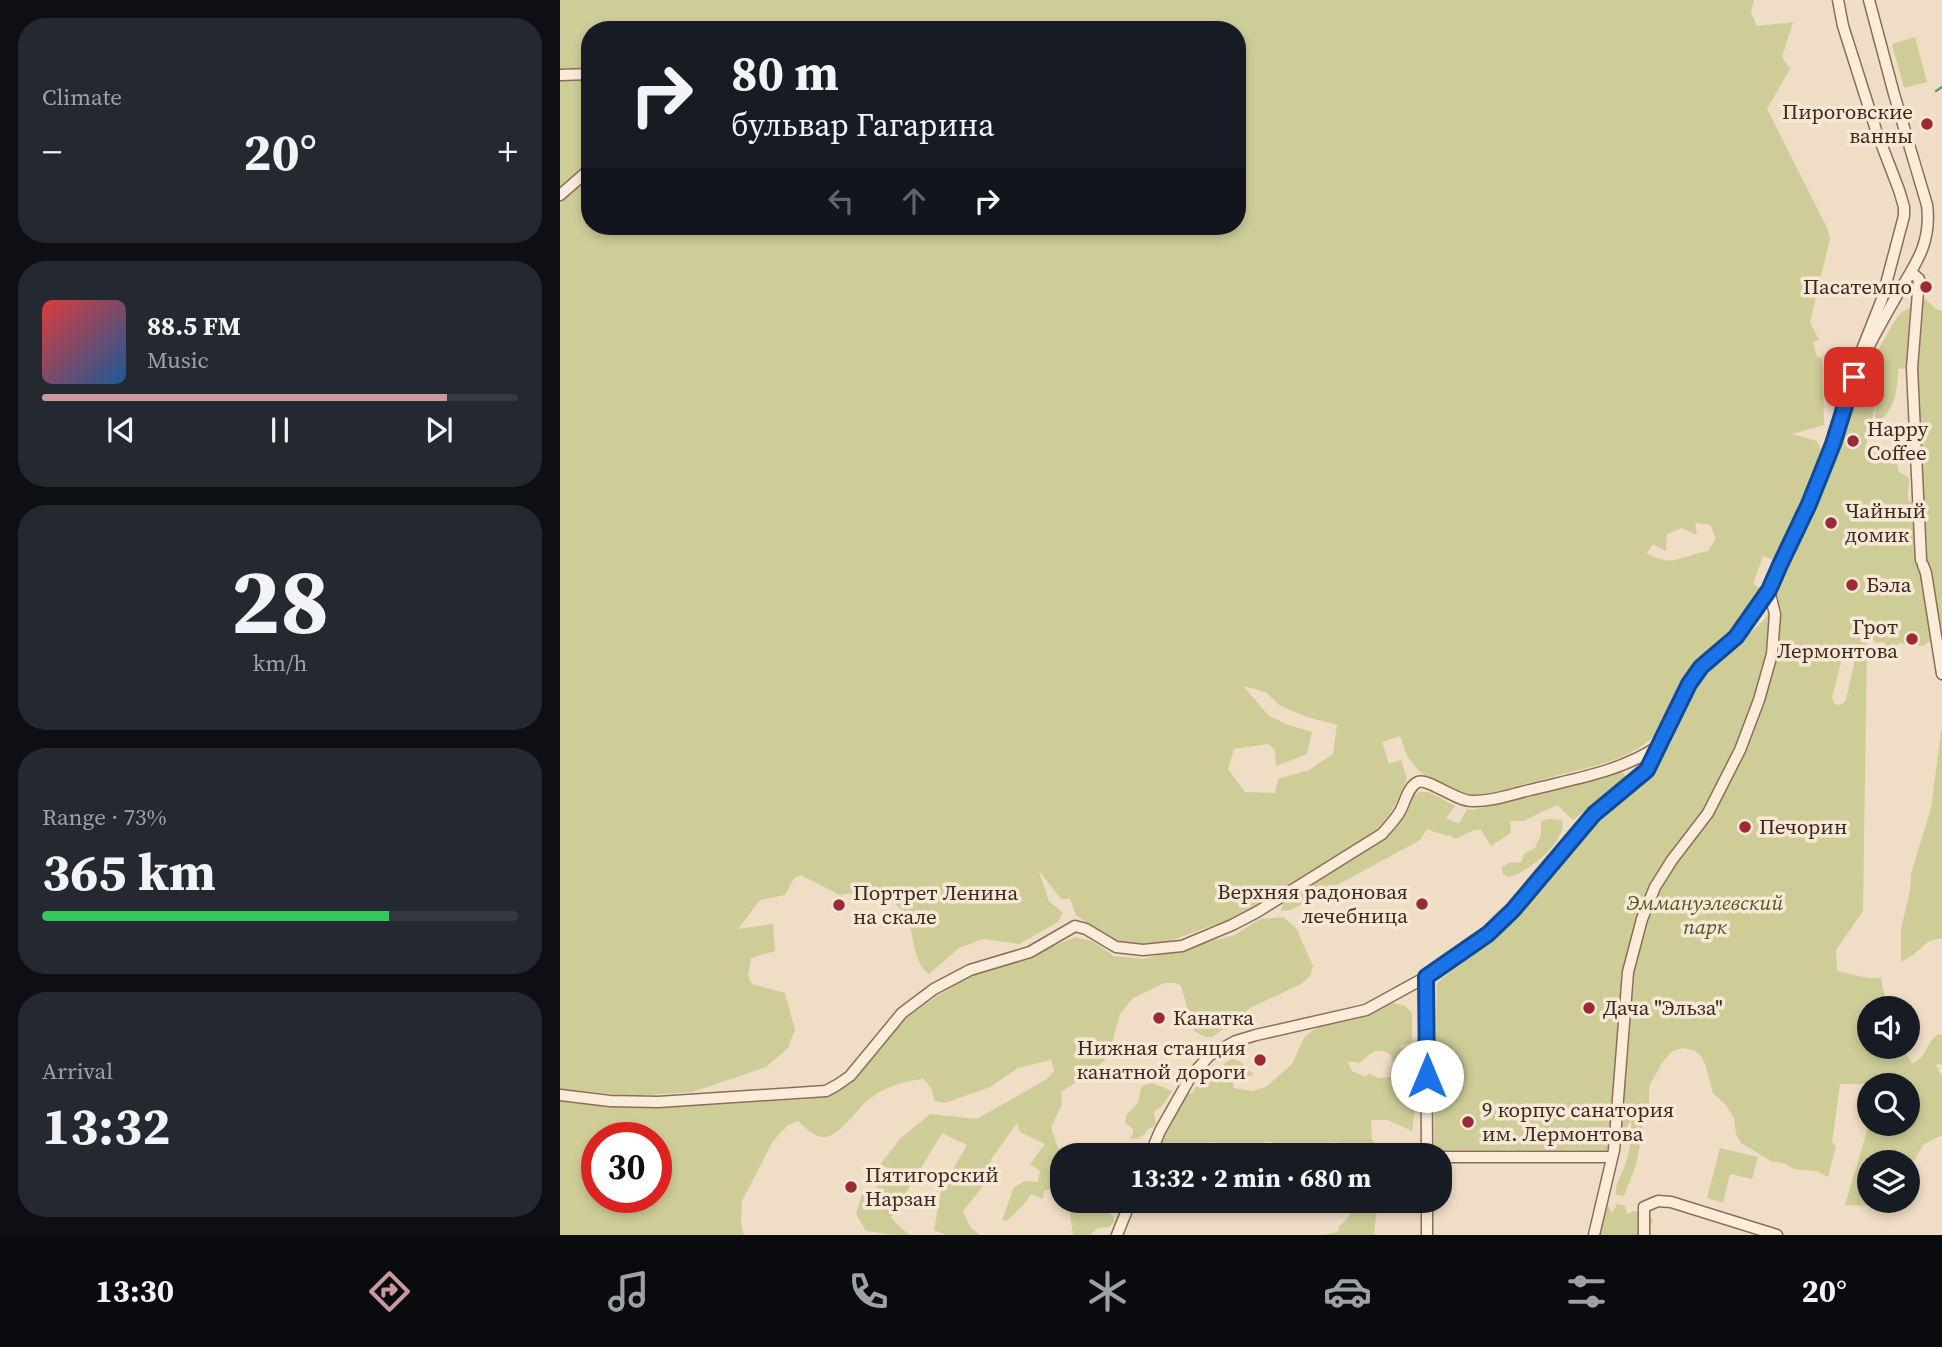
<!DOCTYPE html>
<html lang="en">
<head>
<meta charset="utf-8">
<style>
  :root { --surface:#171b24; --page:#242831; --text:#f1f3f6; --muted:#9ea1a6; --line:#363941; --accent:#cb98a0 }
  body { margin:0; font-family:"Source Serif 4",serif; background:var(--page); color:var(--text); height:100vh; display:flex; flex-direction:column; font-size:26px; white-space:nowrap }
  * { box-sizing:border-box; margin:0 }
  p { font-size:23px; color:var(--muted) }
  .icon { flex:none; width:38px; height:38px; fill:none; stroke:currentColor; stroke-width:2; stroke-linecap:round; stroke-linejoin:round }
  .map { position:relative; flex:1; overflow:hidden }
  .drawer { display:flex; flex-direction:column; gap:18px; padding:18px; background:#0d0f14; width:560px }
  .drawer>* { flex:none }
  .hud { position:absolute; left:21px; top:21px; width:665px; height:214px; border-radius:28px; box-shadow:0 4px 10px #0003; background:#171b24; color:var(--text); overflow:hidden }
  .buttons { position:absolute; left:1297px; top:996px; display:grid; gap:14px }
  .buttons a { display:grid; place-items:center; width:63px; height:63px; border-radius:50%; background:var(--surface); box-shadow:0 4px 10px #0003; font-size:35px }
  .speed { position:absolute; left:21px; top:1122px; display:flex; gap:14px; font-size:35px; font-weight:700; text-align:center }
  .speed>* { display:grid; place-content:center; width:91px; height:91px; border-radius:50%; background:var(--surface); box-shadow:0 4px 10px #0003; line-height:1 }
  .speed .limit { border:10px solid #d22; background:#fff; color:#111 }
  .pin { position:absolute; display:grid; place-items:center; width:60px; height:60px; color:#fff; margin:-30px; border-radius:14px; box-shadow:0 4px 10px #0006 }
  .me { position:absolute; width:77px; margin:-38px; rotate:0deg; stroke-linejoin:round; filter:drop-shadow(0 0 5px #0008) }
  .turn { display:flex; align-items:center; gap:24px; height:147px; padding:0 35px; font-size:32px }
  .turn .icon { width:91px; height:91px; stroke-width:2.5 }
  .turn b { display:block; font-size:49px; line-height:60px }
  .lanes { display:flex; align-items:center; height:66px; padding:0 35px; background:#0003; justify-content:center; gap:35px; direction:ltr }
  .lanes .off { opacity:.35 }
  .big { font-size:52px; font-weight:700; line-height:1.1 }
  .drawer .tile { flex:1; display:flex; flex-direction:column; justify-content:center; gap:10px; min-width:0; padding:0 24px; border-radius:28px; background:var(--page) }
  .drawer .dial { align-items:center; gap:0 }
  .dial b { font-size:91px; line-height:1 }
  .song { display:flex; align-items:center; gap:21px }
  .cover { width:84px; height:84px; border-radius:10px; background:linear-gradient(135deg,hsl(0 70% 55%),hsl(210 70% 35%)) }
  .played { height:7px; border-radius:4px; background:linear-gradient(90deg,var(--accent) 85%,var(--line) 85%) }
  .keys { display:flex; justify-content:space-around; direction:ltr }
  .heat { display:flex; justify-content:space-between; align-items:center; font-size:38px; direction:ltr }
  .charge { height:10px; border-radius:5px; background:linear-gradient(90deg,#34c759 73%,var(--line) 0) }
  .trip { position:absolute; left:490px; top:1143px; width:402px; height:70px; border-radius:28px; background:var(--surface); box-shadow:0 4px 10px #0003; font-weight:700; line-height:70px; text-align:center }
  .dock { display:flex; height:112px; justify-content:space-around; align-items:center; background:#090b0e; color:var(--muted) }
  .dock .icon { width:49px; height:49px }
  .dock .current { color:var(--accent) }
  .dock b { font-size:32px; color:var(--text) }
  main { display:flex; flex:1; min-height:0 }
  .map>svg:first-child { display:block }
  .green { fill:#cecd98; fill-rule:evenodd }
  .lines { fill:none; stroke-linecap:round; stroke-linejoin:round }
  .stream { stroke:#6d9284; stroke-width:2.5 }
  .minor-casing { stroke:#8b6e5a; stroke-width:13 }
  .minor { stroke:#faecd9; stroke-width:10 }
  .route-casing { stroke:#114b97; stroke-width:18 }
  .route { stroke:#1a73e8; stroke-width:12 }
  .poi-dot { fill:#9c2938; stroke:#f7e8d5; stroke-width:2.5 }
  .labels { text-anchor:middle; stroke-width:7; stroke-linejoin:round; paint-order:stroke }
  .poi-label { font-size:21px; fill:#3b291f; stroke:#f7e8d5; text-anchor:start }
  .park-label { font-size:21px; font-style:italic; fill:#525825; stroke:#f7e8d5 }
</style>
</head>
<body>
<main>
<section class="drawer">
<div class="tile"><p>Climate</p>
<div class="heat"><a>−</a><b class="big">20°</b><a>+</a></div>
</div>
<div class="tile">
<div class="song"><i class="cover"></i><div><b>88.5 FM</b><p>Music</p></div></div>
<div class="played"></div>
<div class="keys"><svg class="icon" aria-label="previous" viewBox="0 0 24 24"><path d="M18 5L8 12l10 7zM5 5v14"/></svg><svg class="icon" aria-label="pause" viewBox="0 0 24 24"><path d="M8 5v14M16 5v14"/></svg><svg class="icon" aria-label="next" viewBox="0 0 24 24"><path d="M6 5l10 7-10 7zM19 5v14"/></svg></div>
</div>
<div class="tile dial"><b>28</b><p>km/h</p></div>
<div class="tile"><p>Range · 73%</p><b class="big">365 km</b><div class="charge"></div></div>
<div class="tile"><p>Arrival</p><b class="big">13:32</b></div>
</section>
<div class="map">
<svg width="1382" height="1235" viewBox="0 0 1382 1235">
  <rect width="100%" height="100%" fill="#efddc5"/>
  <g class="green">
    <path d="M0,0H1194L1191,13L1197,26L1233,22L1222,57L1230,69L1207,109L1268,230L1270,239L1250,322L1259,340L1253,342L1257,357L1262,358L1264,425L1232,434L1257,441L1261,449L1251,480L1214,560L1203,556L1193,584L1203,590L1187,612L1164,638L1137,662L1095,735C1069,761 1029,767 995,776C968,783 942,791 915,797C891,795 861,778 848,757C844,751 843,742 840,736L822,742L829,764L841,760L847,779C835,805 830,819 807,839L690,909L667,920L607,942L586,945H562L531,926L516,915L510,899H501L479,871L489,901L503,913L498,922L459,944L423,939L399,948L369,974C352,962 355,935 347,918C343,910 335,904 328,898C318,888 313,885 299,885L294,893L279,895L241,875L234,878L225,895L200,900L178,929L213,924L215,951L191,958L188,975L192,984L225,993L235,1030L228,1048L206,1067L132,1092L73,1096L0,1089ZM30,30H677V226H30ZM1135,523L1150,525L1156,538L1148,551C1123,555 1112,569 1087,553L1093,544L1106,551L1107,534L1121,528L1137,535ZM683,686L706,692L719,705L747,717L777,725L773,754L749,770L718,779L715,793L685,792L668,769L674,749L708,744L715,750L716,766L747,754L752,732L729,725L709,716Z"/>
    <polygon points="1355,37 1367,82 1344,88 1332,44"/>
    <path d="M1365,299L1376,309L1382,311V660L1378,635L1363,646L1339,643L1329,654L1324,642L1317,643L1313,640H1307L1303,911L1276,950L1277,971L1308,978H1321L1327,1008H1309V1046L1342,1047L1352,1064C1368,1056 1365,1044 1378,1034L1382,1035V1064L1376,1065L1382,1077V1135L1363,1145L1348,1172V1162H1309V1200L1331,1201L1328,1206L1285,1205L1309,1124H1348V1085L1280,1084L1272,1143L1276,1146L1268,1177L1257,1171L1234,1169L1223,1163L1211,1161L1181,1143L1176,1134L1174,1118L1165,1104L1153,1093L1145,1064L1141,1056L1135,1051L1123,1048L1112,1051L1102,1063L1089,1086V1103L1083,1123L1077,1162L1064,1196L1056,1195C1055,1183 1060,1178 1064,1168C1070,1154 1072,1135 1071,1120L1054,1150H874L877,983L941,930L944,924L968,902L1003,854L1054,803L1095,769L1111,743L1139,681L1206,618L1244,535L1246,522L1270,475L1292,406L1309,379L1318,350L1337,317L1342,312ZM1355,367L1359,398L1360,492L1354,502L1349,501C1346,495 1350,485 1349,478L1339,472L1337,463L1320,457L1310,448L1305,450L1317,398L1315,417L1317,422C1335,412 1338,388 1338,369ZM1288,647L1294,648L1296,654L1286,700L1283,703L1278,705L1274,703L1272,697L1284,651Z"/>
    <polygon points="1382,725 1382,938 1369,941 1353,955 1341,962 1341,929 1350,891 1351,874 1371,808"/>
    <path d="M1061,770L1066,777L1061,783L1013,820L997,805L964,821H950L951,833L931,846L921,830H914L895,839C887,833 876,834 867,829L860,840L853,844L731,910L721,911L724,900L829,834L839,823L849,801L859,792H869L895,806L886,818L897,823L900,822L907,809L913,810L990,792Z"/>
    <path d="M989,819L1002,820C1007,842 968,872 949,877L943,874L942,867L951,862L961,863L964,854L975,848L981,835V821Z"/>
    <path d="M723,917L736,928L753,966L750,976L741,984L692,1007L652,1037H646L634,1031L621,986L616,983H604L573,998L560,1014L548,1057L531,1073L501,1092L502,1105L491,1127L498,1148L505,1152L504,1155H502V1172L498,1174L494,1187L484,1191L483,1199L471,1194L465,1203L447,1221L442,1220L454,1187L465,1181L478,1182L480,1171L470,1164L485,1144L460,1132L457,1123L432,1158L423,1186L403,1211L410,1227L420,1235H386L374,1230L381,1191L407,1145L382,1133L331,1218L349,1235H334L306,1231L296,1214L302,1194L317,1195V1184L335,1174L331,1168L319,1166L340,1139L370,1114L417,1119L487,1079L494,1071L491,1060L458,1068L430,1087L385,1103L374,1101L372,1090L364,1079C345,1081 329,1085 312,1097C299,1105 281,1135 266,1137C256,1139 245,1127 238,1121L228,1125L213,1141L182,1201L181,1224L184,1235H0V1100L84,1108L249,1099L274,1094L293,1079L343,1019L408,976L482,951L515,937L532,941L554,956L584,959L675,935L700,919ZM37,1138H96V1197H37Z"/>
    <path d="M834,1003L845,1006L852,1013V1042L839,1046L845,1051L844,1056L852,1060L846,1077L854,1083L857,1092L852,1131L828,1120H811L812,1140L820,1149L841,1150L849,1155H784L782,1150V1143L772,1142L751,1150L705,1141L700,1155H670L661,1151L664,1146L655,1142L637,1144V1155H596L624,1095L632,1093L645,1074L662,1076L668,1081L664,1064L672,1058L682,1063L694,1075L675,1079L673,1083L674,1088L692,1091L706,1087L732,1064L745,1036L761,1025ZM815,1051H823L830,1054L835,1067L831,1077L819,1078L808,1073L806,1077L792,1071L787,1061L799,1063L810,1054Z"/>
    <polygon points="592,1083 612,1091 603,1105 594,1112 596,1125 587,1130 585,1134 577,1139 570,1138 573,1134 573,1129 565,1123 566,1115 578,1103 581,1088 584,1085"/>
    <polygon points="1160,1148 1198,1157 1192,1179 1170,1174 1163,1203 1147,1198"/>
    <path d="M789,1201L851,1200V1202H828L817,1207L814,1235H765L779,1231L778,1227C788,1219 794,1214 789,1201Z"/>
    <polygon points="538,1204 542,1205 547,1212 553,1216 554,1222 549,1227 538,1228 530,1235 513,1235 509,1208 513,1206 519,1213 523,1205 526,1212"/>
    <polygon points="1057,1204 1065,1206 1067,1214 1073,1211 1088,1213 1093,1221 1086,1235 1036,1235 1043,1209 1048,1206 1052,1213"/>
  </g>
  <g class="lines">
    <polyline class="stream" points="1376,91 1382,87"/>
    <defs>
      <g id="minor">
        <polyline points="0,75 30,74"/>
        <polyline points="0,195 30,169"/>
        <polyline points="1352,273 1359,279 1352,368 1361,560"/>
        <path d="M1308,348C1317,330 1327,313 1337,295C1355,265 1372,243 1367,205L1334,94L1309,0"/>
        <polyline points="1363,565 1366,573 1382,674"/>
        <polyline points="866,977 867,1155"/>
        <path d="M0,1095L50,1101L98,1102L266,1091L277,1085L290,1076L342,1013L374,989L410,970L470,952L515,926L526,929L556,947L583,950L622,946L672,925L697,912L822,834C828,827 834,821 839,813C845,804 847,787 858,782C868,778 896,801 912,801C931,802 952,794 970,790C1013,779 1060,772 1097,747"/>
        <polyline points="590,1155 600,1131 631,1076 650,1055 676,1041 696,1035 806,1010 866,977 928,934 953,910 1034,814 1087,770 1129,684 1141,667 1176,637 1209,590 1249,504 1273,444 1303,347 1322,299 1344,216 1344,207 1339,190 1316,130 1283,26 1278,0"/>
        <polyline points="880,1157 1051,1157"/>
        <polyline points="867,1200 867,1235"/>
        <polyline points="557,1235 571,1200"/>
        <polyline points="1034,1235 1054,1150 1068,972 1082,919 1095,887 1112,860 1148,813 1180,750 1199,700 1212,654 1215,614 1209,590"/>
        <polyline points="1084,1235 1084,1207 1098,1201 1111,1202 1217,1235"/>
      </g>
    </defs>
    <use href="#minor" class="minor-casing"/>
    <use href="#minor" class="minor"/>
  </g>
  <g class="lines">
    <defs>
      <polyline id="route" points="867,1076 866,977 928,934 953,910 1034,814 1087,770 1129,684 1141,667 1176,637 1209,590 1220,565 1249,504 1273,444 1294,377"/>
    </defs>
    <use href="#route" class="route-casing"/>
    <use href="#route" class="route"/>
  </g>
  <g class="poi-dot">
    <circle cx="1367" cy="124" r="7"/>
    <circle cx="1366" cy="287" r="7"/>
    <circle cx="1293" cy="441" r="7"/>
    <circle cx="1271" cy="523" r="7"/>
    <circle cx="1292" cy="585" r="7"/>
    <circle cx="1352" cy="639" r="7"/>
    <circle cx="1185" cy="827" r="7"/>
    <circle cx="862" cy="904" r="7"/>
    <circle cx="279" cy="905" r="7"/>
    <circle cx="1029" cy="1008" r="7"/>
    <circle cx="599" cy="1018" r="7"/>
    <circle cx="700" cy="1060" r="7"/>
    <circle cx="908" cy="1122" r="7"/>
    <circle cx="291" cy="1187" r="7"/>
  </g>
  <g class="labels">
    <g class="poi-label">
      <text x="1353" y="119" text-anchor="end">Пироговские<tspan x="1353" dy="24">ванны</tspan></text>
      <text x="1352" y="294" text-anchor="end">Пасатемпо</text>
      <text x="1307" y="436">Happy<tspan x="1307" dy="24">Coffee</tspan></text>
      <text x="1285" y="518">Чайный<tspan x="1285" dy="24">домик</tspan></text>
      <text x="1306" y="592">Бэла</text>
      <text x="1338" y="634" text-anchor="end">Грот<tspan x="1338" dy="24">Лермонтова</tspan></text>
      <text x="1199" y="834">Печорин</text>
      <text x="848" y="899" text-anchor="end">Верхняя радоновая<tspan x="848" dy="24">лечебница</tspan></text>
      <text x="293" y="900">Портрет Ленина<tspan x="293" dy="24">на скале</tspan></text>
      <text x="1043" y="1015">Дача "Эльза"</text>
      <text x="613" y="1025">Канатка</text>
      <text x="686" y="1055" text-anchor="end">Нижная станция<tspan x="686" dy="24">канатной дороги</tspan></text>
      <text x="922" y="1117">9 корпус санатория<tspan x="922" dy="24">им. Лермонтова</tspan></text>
      <text x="305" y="1182">Пятигорский<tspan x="305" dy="24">Нарзан</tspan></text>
    </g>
    <g class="park-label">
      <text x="1145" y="910">Эммануэлевский<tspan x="1145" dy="24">парк</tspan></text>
    </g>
  </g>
</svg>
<div class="buttons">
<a><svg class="icon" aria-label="sound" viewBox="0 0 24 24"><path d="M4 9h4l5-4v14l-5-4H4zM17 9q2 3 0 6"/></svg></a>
<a><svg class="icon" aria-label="search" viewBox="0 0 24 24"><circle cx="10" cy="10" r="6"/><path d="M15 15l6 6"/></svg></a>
<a><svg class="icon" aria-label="layers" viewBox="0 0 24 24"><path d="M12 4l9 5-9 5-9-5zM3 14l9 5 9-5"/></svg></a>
</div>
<div class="speed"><div class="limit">30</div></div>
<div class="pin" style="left:1294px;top:377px;background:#d93025"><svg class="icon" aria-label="arrive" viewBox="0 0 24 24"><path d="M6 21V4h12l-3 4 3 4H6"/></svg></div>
<svg class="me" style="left:867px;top:1076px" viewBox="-20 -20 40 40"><circle r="19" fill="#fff"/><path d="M0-13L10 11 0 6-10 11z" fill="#1a73e8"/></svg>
<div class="trip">13:32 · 2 min · 680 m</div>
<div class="hud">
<div class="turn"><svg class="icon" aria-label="right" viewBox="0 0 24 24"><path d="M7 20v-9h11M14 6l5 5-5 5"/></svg><div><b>80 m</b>бульвар Гагарина</div></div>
<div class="lanes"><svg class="icon off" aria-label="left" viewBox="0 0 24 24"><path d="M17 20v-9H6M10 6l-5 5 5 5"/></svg><svg class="icon off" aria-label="ahead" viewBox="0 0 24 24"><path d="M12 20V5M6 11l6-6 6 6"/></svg><svg class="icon" aria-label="right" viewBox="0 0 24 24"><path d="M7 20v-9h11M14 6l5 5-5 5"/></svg></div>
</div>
</div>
</main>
<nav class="dock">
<b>13:30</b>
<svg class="icon current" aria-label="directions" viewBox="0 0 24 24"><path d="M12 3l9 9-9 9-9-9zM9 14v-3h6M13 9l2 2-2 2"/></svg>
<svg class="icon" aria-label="music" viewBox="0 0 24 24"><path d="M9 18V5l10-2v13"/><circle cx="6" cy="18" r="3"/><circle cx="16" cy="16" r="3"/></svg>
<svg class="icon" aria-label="phone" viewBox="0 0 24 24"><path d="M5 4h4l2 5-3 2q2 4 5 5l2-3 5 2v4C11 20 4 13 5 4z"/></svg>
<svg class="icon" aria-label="climate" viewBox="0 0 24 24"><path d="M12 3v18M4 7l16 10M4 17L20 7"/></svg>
<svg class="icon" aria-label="car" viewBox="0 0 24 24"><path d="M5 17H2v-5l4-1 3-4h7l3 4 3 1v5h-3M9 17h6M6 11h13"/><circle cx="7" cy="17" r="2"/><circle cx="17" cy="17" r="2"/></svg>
<svg class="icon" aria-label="filters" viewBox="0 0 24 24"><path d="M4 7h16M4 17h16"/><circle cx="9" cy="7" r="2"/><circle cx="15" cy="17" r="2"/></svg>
<b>20°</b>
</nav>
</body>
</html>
